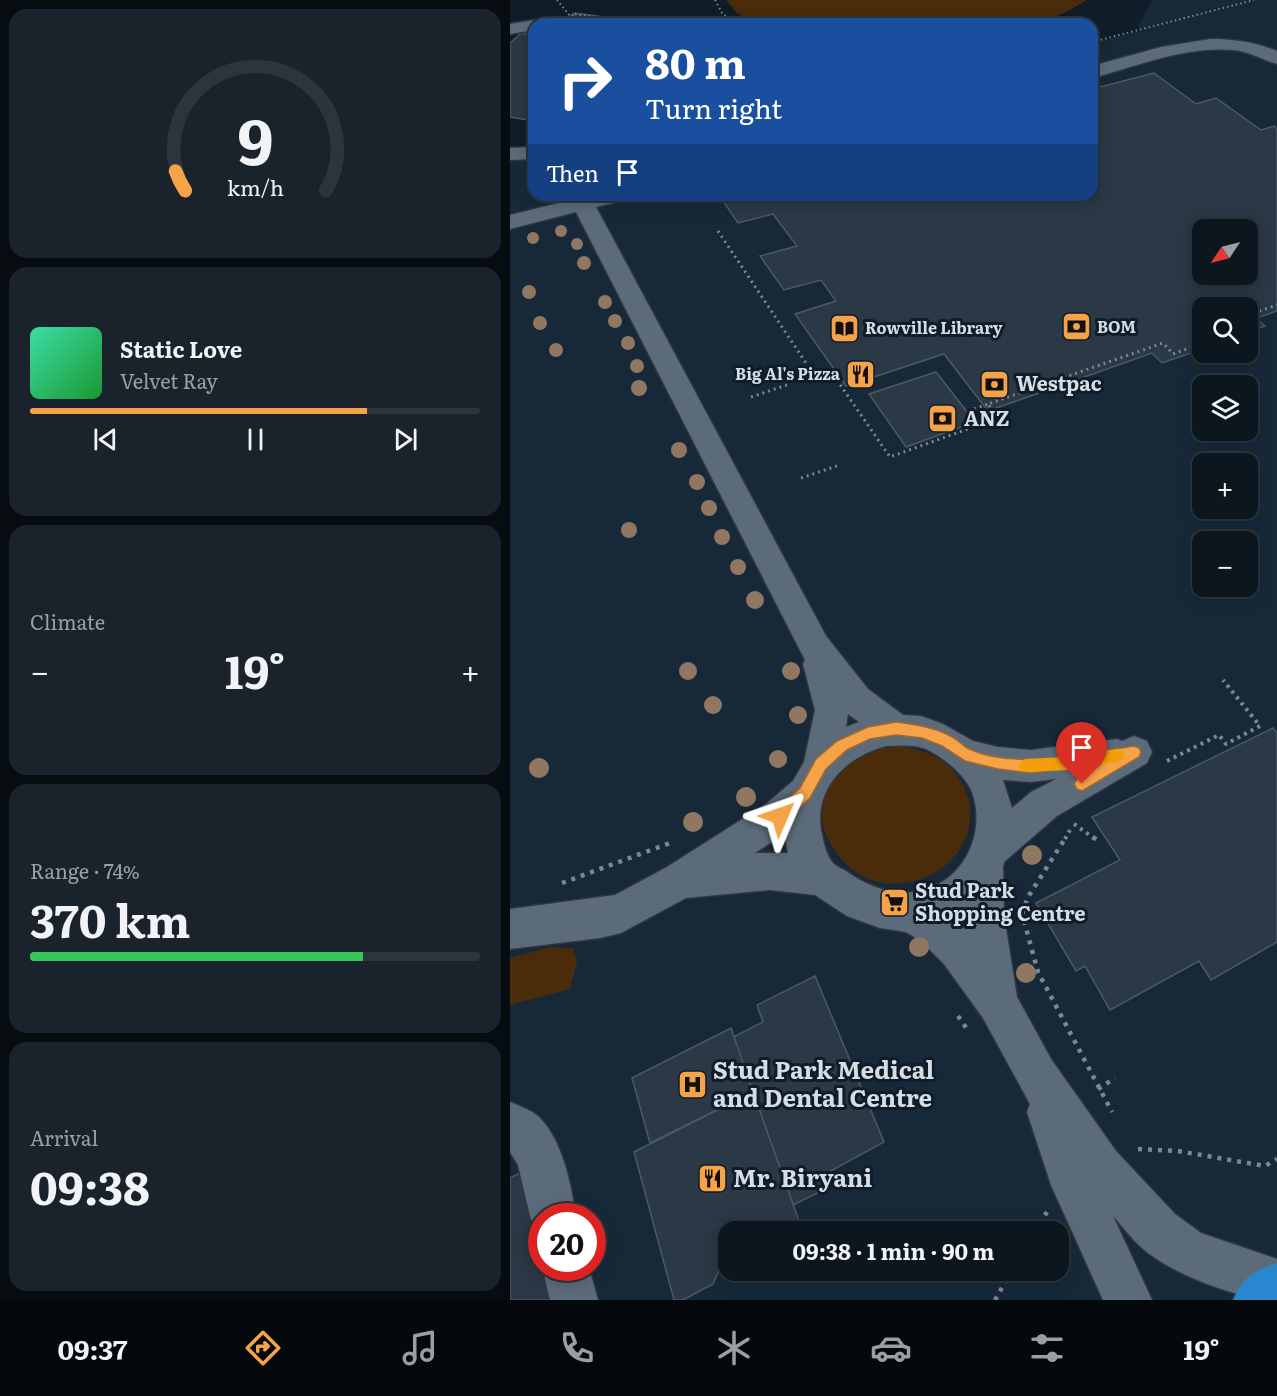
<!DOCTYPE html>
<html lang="en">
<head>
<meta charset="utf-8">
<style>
  :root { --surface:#0c161f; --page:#1a232c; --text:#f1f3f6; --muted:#9a9fa4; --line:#2c353d; --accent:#f6a248 }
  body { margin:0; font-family:Literata,serif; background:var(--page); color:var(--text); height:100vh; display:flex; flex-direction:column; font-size:22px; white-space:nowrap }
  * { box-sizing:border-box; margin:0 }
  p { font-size:20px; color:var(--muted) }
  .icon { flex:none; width:33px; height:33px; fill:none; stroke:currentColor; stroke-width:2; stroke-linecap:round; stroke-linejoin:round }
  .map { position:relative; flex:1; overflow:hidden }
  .drawer { display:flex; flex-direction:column; gap:9px; padding:9px; background:#070c11; width:510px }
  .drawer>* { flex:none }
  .banner { position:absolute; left:18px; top:18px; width:570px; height:183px; border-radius:18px; box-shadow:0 3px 15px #0003,0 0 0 2px var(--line); background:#1a4fa0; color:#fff; overflow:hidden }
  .needle { width:39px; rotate:235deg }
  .fabs { position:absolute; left:682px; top:219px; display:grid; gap:12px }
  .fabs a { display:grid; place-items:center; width:66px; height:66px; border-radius:12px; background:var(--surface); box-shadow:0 3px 15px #0003,0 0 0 2px var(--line); font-size:30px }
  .speed { position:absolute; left:18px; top:1203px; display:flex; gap:12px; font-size:30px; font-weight:700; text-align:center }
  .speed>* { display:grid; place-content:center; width:78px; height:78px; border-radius:50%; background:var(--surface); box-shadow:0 3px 15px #0003,0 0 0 2px var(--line); line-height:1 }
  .speed .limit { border:9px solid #d22; background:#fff; color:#111 }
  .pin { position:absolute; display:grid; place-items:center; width:51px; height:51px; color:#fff; margin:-62px -26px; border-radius:50% 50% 50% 0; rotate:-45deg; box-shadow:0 0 6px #0007 }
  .pin .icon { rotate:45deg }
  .me { position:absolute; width:66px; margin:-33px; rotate:47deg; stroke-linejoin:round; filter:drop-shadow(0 0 4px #0008) }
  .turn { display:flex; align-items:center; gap:21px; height:126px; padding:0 18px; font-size:27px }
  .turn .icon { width:78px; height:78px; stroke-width:2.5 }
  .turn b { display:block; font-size:42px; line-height:51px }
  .then { display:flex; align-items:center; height:57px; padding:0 18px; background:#0003; gap:12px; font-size:22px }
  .big { font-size:45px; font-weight:700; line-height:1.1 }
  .drawer .card { flex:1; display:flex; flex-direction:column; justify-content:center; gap:9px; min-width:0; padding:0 21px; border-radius:18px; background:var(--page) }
  .drawer .dial { align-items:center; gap:0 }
  .dial svg { height:156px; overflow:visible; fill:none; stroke:var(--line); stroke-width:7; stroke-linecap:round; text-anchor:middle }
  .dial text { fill:var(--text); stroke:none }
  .song { display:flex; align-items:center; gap:18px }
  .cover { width:72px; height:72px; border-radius:9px; background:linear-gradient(135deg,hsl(160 70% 55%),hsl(130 70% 35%)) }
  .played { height:6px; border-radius:3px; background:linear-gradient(90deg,var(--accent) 75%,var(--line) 75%) }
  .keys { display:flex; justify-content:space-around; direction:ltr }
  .heat { display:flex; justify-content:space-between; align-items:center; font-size:33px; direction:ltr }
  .charge { height:9px; border-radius:4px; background:linear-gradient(90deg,#34c759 74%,var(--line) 0) }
  .trip { position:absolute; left:208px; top:1221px; width:351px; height:60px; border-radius:18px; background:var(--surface); box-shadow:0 3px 15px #0003,0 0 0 2px var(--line); font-weight:700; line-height:60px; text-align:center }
  .tabs { display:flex; height:96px; justify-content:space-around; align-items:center; background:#05090c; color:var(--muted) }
  .tabs .icon { width:42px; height:42px }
  .tabs .current { color:var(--accent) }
  .tabs b { font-size:27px; color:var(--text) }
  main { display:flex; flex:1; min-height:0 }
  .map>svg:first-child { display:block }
  .built { fill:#172939; fill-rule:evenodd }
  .green { fill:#4a2c0b }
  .building { fill:#2b3845; stroke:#4a5967; stroke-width:1.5; fill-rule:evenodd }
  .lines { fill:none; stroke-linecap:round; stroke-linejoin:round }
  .minor-casing { stroke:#303640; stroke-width:3 }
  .highway-casing { stroke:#303640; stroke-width:3 }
  .path-far3 { stroke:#7c8791; stroke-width:2; stroke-dasharray:1.5 3; stroke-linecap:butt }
  .path-far2 { stroke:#7c8791; stroke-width:3; stroke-dasharray:2 4; stroke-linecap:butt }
  .path-far1 { stroke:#7c8791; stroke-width:4; stroke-dasharray:3 4.5; stroke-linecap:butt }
  .path { stroke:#7c8791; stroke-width:4.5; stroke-dasharray:4 6; stroke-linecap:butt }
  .minor { fill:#5c6b7a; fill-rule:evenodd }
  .highway { fill:#2987d0; fill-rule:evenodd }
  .tree { fill:#8f7761 }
  .route { fill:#f6a248; stroke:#a0692f; stroke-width:1.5 }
  .slow { fill:#f59e0b }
  .labels { text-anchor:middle; stroke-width:6; stroke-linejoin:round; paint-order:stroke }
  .far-poi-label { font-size:16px; font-weight:bold; fill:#d5dee6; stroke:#101d29; text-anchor:start }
  .poi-label { font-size:20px; font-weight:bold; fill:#d5dee6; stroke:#101d29; text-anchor:start }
  .near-poi-label { font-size:24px; font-weight:bold; fill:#d5dee6; stroke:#101d29; text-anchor:start }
</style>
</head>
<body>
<main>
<section class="drawer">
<div class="card dial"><svg viewBox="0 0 100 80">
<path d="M14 69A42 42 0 1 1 86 69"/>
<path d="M14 69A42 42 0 0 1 9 59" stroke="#f6a248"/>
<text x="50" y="56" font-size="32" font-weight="700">9</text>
<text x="50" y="72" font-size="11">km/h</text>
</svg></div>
<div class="card">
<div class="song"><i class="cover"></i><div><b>Static Love</b><p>Velvet Ray</p></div></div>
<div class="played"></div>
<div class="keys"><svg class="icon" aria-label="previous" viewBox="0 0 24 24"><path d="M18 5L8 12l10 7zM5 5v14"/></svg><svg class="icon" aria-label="pause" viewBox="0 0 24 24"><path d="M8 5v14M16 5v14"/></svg><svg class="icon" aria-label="next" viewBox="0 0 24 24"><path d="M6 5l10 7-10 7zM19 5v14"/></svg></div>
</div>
<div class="card"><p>Climate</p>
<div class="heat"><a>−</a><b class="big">19°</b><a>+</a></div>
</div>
<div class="card"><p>Range · 74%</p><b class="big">370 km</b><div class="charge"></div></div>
<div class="card"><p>Arrival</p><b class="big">09:38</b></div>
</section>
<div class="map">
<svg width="767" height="1300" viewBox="0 0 767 1300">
  <rect width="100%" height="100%" fill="#101d29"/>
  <path class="built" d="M642,0H767V1287L747,1300H0V158L24,157V195H582V43L634,30L628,26ZM693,230H738V274H693ZM693,308H738V352H693ZM693,386H738V430H693ZM693,464H738V508H693ZM693,542H738V586H693ZM32,1216H82V1268H32ZM219,1232H549V1270H219Z"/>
  <g class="green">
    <polygon points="216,0 577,0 556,12 527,24 244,24 227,13"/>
    <path d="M393,746C408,750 423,753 435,763C492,812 445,891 375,883C348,880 329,861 317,837C303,808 322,770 349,755C363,747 378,747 393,746Z"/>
    <polygon points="41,947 63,948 67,962 60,989 0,1005 0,958"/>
  </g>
  <g class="building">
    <polygon points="64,13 88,16 79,24 54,21"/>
    <polygon points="11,33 24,36 24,121 0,117 0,43"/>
    <path d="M644,73L686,104L706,98L751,130L764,126L767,129V311L746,318L755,326L738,332V308H693V349L652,363L642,353L478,411L434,354L336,386L285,314L326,301L311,280L274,290L250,256L287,246L263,214L228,223L209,195H582V89ZM693,230H738V274H693Z"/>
    <polygon points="426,372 465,422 396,447 359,394"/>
    <polygon points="763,728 767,733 767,942 701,980 689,961 600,1010 575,966 566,971 526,903 610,860 582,817"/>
    <polygon points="305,976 374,1142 315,1174 320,1187 283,1205 223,1037 253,1022 247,1005"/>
    <polygon points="221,1028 243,1092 140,1143 122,1078"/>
    <polygon points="243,1092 293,1232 229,1232 224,1229 219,1232 219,1247 203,1284 173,1300 164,1300 124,1152"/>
    <polygon points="22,1167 57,1204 32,1216 32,1268 74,1268 79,1286 56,1300 0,1300 0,1178"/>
  </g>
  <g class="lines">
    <defs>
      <g id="minor">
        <polygon points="24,20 32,24 24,24 24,30 0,34 0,24"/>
        <path d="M700,39C724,39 745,42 767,51V64C752,60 739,51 723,50C674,46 628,66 582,78V66L651,47Z"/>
        <polygon points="24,147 24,159 0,160 0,148"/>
        <path d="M81,195H118L115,200L86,207L316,636L358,689L393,715L411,716L433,724L463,741L488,747L521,750L607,739L612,741L624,736L637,741L642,752L637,763L547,816L495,861L493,866L494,916L507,997L541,1059L606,1151L665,1214L691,1233L767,1259V1300C729,1300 659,1273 631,1247C621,1238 612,1226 603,1216L642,1300H593L541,1185L517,1112L520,1104L473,1018L434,964L411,941L396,932L370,928L337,916L305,895L260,890L176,898L111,933L90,938L0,949V909L105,895L157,867L256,804L283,781L294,762L305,710L293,664L295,660L66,212L0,229V215ZM338,714L349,722L336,727ZM376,746C389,746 403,744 416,749C433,757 455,775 462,792C476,830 456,877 417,889C389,898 359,888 336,871C333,869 327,867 324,864C317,857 314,845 312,835C302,790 335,757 376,746ZM546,779L521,792L502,808L493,780L521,782ZM274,834L278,853H245ZM455,912L456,930L444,918Z"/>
        <path d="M0,1102C10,1106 21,1110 29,1117C53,1141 61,1185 66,1216H32V1235L26,1233L20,1216L8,1165L0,1152Z"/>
        <polygon points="32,1267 79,1268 88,1300 40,1300"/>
      </g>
      <path id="highway" d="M767,1263V1300H723C733,1276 743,1272 767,1263Z"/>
    </defs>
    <use href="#minor" class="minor-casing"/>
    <use href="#highway" class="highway-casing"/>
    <g class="path-far3">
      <polyline points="47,0 61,17"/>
      <polyline points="205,0 212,13 226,24"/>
      <polygon points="65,14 85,17 77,24 57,21"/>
      <polyline points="582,38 590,40 744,0"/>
    </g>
    <g class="path-far2">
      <polyline points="208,231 304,375"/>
      <polyline points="738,315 767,305"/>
      <polyline points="738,327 743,325"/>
      <polyline points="320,370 380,457 488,418 478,404 653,343 663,354 693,343"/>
      <polyline points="241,397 277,385"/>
      <polyline points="464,409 478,404"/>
      <polyline points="291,478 327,466"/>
    </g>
    <g class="path-far1">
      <polyline points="657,761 709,735 716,744 750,726 713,680"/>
      <polyline points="564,824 585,839"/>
      <polyline points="555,839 560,830"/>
    </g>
    <g class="path">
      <polyline points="583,837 590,842"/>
      <polyline points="52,883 160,843"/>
      <polyline points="512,914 518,897 556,837"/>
      <polyline points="514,921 528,972 602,1112"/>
      <polyline points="448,1016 459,1032"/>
      <polyline points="588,1089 605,1078"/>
      <polyline points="628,1149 668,1151 755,1166 767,1159"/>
      <polyline points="524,1232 537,1212"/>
      <polyline points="485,1300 502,1270"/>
    </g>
    <use href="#minor" class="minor"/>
    <use href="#highway" class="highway"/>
  </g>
  <g class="tree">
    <circle cx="51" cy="231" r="6"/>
    <circle cx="23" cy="238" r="6"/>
    <circle cx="67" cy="244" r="6"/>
    <circle cx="74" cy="263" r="7"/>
    <circle cx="19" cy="292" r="7"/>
    <circle cx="95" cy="302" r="7"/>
    <circle cx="105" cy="321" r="7"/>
    <circle cx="30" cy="323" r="7"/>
    <circle cx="118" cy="343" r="7"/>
    <circle cx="46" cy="350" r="7"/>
    <circle cx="127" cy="366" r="7"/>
    <circle cx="129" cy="388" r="8"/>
    <circle cx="169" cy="450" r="8"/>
    <circle cx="187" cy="482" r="8"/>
    <circle cx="199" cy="508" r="8"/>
    <circle cx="119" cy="530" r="8"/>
    <circle cx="212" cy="537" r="8"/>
    <circle cx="228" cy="567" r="8"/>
    <circle cx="245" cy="600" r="9"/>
    <circle cx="178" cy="671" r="9"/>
    <circle cx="281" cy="671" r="9"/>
    <circle cx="203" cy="705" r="9"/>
    <circle cx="288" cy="715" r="9"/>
    <circle cx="268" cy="759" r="9"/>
    <circle cx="29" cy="768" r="10"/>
    <circle cx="236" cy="797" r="10"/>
    <circle cx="183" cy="822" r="10"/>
    <circle cx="522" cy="855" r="10"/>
    <circle cx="409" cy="947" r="10"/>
    <circle cx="516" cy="973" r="10"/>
  </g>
  <path class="route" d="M386,722C406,725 426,727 444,738C449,741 453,746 459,749C504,770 577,753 624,746L629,748L631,752L629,757L572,791L567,789L564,784L567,779L591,764L521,773L488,769L455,761L432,746L412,738L386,735L360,739L337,750L316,769L300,798L275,821L270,823L264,821L262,816L264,811L290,788L306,759L327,741L358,727Z"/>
  <polygon class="slow" points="607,749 612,751 615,755 612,760 607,762 558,770 516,772 511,771 509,766 511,761 516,759 558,757"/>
  <defs>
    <symbol id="bank-square" viewBox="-11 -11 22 22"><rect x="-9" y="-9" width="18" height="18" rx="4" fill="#f6a248" stroke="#101d29"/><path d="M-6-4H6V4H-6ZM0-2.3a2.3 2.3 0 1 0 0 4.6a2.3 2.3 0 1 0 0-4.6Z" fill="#111"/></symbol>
    <symbol id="library-square" viewBox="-11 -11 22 22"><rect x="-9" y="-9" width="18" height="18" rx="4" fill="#f6a248" stroke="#101d29"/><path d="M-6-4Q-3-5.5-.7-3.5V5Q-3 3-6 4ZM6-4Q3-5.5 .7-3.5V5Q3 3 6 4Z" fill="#111"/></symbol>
    <symbol id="restaurant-square" viewBox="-11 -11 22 22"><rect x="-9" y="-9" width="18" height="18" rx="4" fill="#f6a248" stroke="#101d29"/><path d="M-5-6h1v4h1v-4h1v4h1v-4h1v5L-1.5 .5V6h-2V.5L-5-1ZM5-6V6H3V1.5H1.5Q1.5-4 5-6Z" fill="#111"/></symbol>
    <symbol id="supermarket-square" viewBox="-11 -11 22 22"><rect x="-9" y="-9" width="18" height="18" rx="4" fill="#f6a248" stroke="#101d29"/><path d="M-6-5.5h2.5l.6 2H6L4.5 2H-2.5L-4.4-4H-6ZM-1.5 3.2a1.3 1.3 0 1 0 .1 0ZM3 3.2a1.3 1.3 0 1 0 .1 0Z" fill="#111"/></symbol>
    <symbol id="hospital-square" viewBox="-11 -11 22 22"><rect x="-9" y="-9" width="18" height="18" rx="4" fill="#f6a248" stroke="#101d29"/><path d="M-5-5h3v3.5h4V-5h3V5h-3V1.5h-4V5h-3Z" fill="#111"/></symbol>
  </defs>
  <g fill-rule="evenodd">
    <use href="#bank-square" x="550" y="310" width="33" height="33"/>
    <use href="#library-square" x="318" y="312" width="33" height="33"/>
    <use href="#restaurant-square" x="334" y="358" width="33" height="33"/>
    <use href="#bank-square" x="468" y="368" width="33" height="33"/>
    <use href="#bank-square" x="416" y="402" width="33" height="33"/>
    <use href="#supermarket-square" x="368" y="886" width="33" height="33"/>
    <use href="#hospital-square" x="166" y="1068" width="33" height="33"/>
    <use href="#restaurant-square" x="186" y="1162" width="33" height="33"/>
  </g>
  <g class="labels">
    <g class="far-poi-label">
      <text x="587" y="333">BOM</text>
      <text x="355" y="334">Rowville Library</text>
      <text x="330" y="380" text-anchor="end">Big Al's Pizza</text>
    </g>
    <g class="poi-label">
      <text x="506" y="391">Westpac</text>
      <text x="454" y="426">ANZ</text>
      <text x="405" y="898">Stud Park<tspan x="405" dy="23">Shopping Centre</tspan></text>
    </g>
    <g class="near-poi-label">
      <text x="203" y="1079">Stud Park Medical<tspan x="203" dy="28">and Dental Centre</tspan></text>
      <text x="223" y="1187">Mr. Biryani</text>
    </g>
  </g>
</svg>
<div class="fabs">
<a><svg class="needle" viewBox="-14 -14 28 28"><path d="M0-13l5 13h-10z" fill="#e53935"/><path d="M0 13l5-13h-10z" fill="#9a9fa4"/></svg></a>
<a><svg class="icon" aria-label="search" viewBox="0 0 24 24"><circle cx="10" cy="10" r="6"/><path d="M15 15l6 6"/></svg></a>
<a><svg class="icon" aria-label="layers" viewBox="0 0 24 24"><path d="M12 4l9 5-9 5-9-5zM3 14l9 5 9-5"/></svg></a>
<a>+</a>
<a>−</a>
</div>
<div class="speed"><div class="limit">20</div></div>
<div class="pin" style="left:572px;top:784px;background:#d93025"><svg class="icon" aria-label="arrive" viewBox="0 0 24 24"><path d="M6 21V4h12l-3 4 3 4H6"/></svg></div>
<svg class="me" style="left:270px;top:816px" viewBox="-20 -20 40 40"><path d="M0-17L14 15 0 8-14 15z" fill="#f6a248" stroke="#fff" stroke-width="4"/></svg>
<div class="trip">09:38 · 1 min · 90 m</div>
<div class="banner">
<div class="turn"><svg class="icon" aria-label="right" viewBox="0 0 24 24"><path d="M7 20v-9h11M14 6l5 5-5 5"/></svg><div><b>80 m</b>Turn right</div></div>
<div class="then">Then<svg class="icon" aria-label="arrive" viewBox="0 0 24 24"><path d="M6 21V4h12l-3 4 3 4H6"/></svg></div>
</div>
</div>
</main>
<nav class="tabs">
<b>09:37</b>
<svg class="icon current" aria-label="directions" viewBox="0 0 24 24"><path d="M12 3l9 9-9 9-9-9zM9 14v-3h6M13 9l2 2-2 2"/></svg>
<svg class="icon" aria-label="music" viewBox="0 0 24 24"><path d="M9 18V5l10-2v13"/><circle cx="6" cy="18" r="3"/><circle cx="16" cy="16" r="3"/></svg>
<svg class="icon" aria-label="phone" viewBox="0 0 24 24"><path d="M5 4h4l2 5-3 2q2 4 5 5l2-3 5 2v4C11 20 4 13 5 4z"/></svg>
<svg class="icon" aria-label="climate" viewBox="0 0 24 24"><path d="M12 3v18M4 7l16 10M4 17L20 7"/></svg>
<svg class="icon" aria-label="car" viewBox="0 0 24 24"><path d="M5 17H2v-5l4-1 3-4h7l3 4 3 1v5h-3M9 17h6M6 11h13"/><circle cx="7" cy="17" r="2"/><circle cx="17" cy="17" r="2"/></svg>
<svg class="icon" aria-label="filters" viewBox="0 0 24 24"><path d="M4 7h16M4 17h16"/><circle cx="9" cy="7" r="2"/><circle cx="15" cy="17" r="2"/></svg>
<b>19°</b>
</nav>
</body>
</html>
